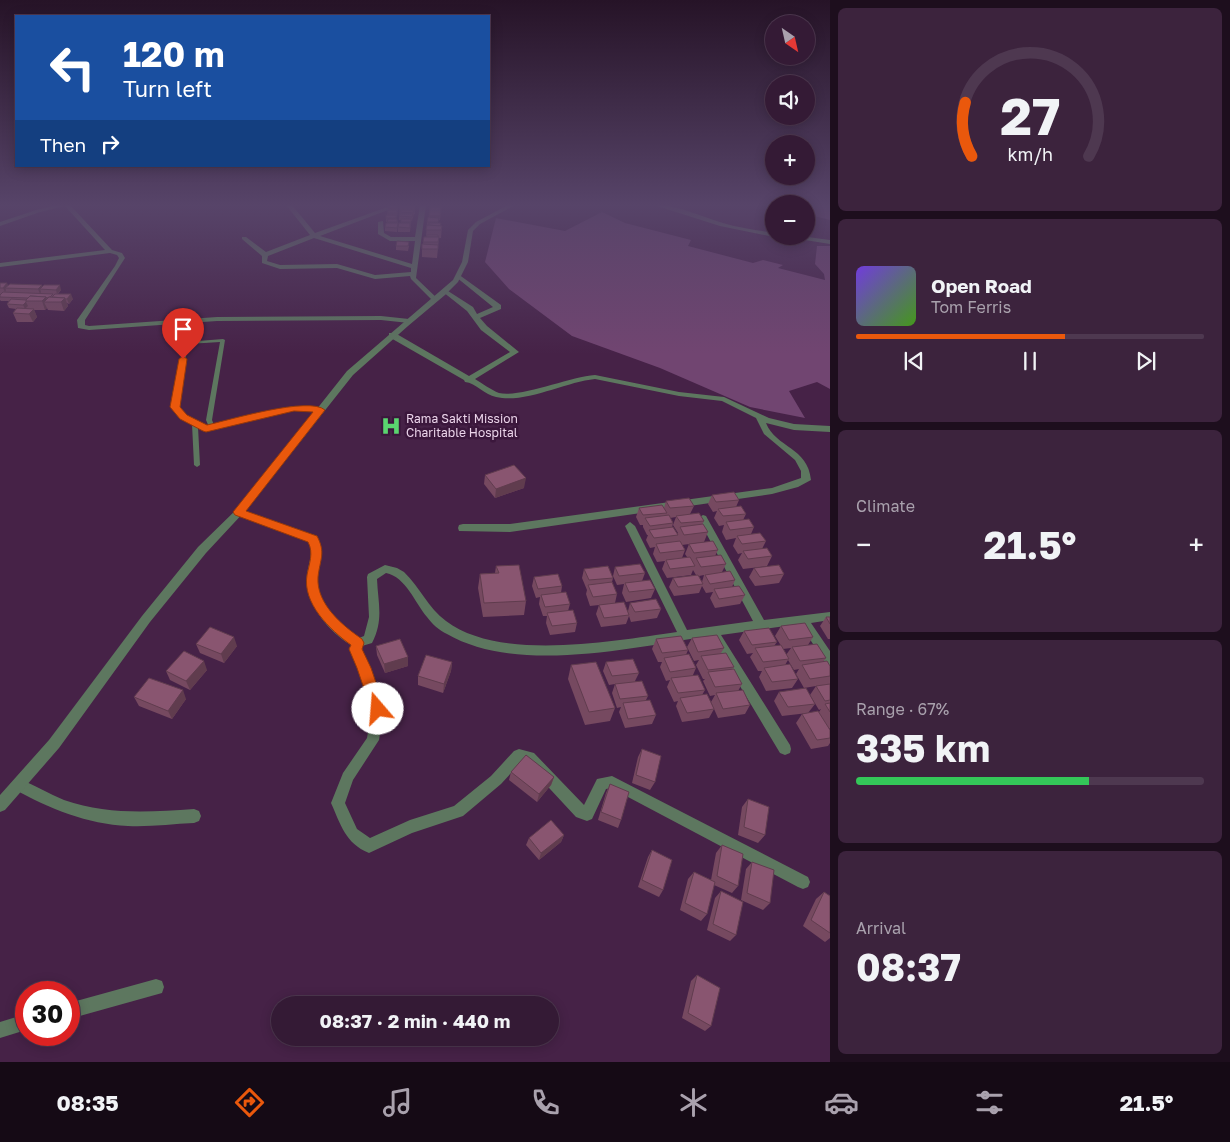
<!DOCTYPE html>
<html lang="en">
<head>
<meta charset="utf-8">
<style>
  :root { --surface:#341a35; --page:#3c233d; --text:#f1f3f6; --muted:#a9a1ad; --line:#4e3850; --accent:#ea580c }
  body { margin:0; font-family:"Golos Text",sans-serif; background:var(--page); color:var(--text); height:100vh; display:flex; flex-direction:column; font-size:19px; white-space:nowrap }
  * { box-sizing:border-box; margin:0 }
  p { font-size:16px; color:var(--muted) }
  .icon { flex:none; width:28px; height:28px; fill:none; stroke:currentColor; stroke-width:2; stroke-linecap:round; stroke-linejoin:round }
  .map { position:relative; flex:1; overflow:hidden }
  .sheet { display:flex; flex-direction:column; gap:8px; padding:8px; background:#1d0e1d; width:400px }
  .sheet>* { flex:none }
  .hud { position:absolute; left:15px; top:15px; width:475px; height:152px; border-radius:0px; box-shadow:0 2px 12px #0003,0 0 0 1px var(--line); background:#1a4fa0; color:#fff; overflow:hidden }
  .needle { width:32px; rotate:146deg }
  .tools { position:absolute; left:765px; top:15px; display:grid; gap:10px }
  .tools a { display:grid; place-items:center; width:50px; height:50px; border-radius:50%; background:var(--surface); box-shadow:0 2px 12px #0003,0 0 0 1px var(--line); font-size:25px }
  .speed { position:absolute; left:15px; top:981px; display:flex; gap:10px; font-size:25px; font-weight:700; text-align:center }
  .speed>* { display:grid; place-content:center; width:65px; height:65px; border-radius:50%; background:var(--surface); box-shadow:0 2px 12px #0003,0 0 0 1px var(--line); line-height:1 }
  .speed .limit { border:8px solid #d22; background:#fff; color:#111 }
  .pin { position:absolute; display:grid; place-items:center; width:42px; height:42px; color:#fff; margin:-51px -21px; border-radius:50% 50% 50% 0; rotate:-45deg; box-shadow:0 0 5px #0007 }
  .pin .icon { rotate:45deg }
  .me { position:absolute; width:55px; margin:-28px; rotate:342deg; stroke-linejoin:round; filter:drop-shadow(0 0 4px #0008) }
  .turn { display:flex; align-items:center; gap:18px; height:105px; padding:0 25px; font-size:22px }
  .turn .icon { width:65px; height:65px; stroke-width:2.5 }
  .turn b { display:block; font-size:35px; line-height:42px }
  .then { display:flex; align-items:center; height:48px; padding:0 25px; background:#0003; gap:10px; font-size:19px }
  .big { font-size:38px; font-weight:700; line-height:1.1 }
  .sheet .card { flex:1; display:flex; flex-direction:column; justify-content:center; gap:8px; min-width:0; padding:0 18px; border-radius:8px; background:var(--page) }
  .sheet .dial { align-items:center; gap:0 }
  .dial svg { height:130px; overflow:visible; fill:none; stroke:var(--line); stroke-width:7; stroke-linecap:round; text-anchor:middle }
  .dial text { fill:var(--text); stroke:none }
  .song { display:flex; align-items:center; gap:15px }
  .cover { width:60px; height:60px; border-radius:8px; background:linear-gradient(135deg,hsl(260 70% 55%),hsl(100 70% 35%)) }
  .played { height:5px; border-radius:2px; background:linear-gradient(90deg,var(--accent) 60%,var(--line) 60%) }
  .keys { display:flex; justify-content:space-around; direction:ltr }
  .heat { display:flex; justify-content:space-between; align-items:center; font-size:28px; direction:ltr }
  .charge { height:8px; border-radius:4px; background:linear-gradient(90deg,#34c759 67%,var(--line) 0) }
  .trip { position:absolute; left:271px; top:996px; width:288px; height:50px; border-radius:25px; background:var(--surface); box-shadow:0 2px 12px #0003,0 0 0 1px var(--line); font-weight:700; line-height:50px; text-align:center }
  .tabs { display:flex; height:80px; justify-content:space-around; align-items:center; background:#150a15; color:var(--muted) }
  .tabs .icon { width:35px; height:35px }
  .tabs .active { color:var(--accent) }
  .tabs b { font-size:22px; color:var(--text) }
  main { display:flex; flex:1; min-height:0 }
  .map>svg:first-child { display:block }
  .green { fill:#714571 }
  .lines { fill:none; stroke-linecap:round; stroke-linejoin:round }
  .service { fill:#5d775f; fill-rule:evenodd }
  .minor { fill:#5d775f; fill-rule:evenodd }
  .tertiary { fill:#5d775f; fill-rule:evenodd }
  .wall { fill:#764960; fill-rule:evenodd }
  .shaded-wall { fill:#603c4e }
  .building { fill:#895570; stroke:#603c4e }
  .route { fill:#ea580c; stroke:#983908 }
  .labels { text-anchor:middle; stroke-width:5; stroke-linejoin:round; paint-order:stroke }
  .poi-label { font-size:12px; fill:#ebd4ea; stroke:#3b173c; text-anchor:start }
</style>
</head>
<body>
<main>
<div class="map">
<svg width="830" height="1062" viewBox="0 0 830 1062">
  <rect width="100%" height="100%" fill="#462247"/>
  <g class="green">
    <polygon points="806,205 830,205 830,220 806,214"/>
    <polygon points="602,212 625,223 691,240 688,246 753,263 763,260 783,265 778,268 825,280 824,274 815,264 817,246 830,246 830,389 817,382 789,391 805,418 750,407 660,368 572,336 509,289 485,262 496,218 565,231"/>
  </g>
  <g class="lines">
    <path class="service" d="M223,339L225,340L212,420L214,425L294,406L321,408L324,410L321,412L294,410L206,431L198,427L200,465L197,467L194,465L192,424L181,418L172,407L184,343L186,342ZM220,342L206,420L209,427H207L185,416L178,407L188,344Z"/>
    <g class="minor">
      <polygon points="57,205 70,205 112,250 122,253 125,258 85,320 85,325 89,326 217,317 381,316 409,319 413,321 409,323 381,320 217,321 89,330 78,328 77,320 115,266 119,258 117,255 110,253 0,267 0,263 105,250 65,206 40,212 0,226 0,222 36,210"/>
      <path d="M286,205H292L315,233L393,205H401L320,236L412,264L415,241H390L378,234V222L383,221L384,233L391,237H415L420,205H426L416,278L439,300L433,301L411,279L410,276L375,279L337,268L280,269L262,263V256L242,239V237H246L266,252L310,235ZM314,238L411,268V272L375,275L337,264L280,265L267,261L268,256Z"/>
      <path d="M654,205C678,205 700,216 723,223C739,228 757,230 774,233V236H776L774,237L720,226Z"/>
      <polygon points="780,236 800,236 830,240 830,244"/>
      <path d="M458,274L501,305V309L480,318L487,326L519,352L475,379C482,383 491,390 499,393C520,398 569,377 595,375L679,392L724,397L769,418L794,424L830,426V432L794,430L766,423C776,448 808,447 811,480L798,487L772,494L510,532L459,531L458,528L459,525L463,524H510L772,488L801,478V471L795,460L764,434L756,418L722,401L679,396L595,379C565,382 525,404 496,397C485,395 476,383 465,382L464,380L389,337V333H395L469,376L510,352L481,330L467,311L443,292L448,291L473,307L477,314L493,307L456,277V275Z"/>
      <path d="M239,509L317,536C324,551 319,560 318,575C315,601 338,626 359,638L364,636L369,617L367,577L368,574L385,565L397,568L404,572C420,587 428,608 446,621C500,662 613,641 677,632L625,526L630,522L635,526L687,630L753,621L698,518L703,515L706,516L764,620L830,612V620L811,623L830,651V666L826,664L800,624L721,635L790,745L791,749L790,753L785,755L780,753L710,636C633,647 518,675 447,634C439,630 432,624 427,617C415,603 406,577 386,573L377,579C378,603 384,620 372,643L362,646L361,649L370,668L384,709L379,740L353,780L345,803L357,829L370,838L410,820L454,806L491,776L514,751L519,749L534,753L584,805L597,779L612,776L808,877L810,882L808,887L803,889L798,887L611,788L606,789L592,819L587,821L576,817L525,762L522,761L501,784L463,816L412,833L369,853C345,843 341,825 331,803L343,773L367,738L372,709L358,668L349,649L351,645C329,632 305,604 307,576C308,563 314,554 309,541L236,514L234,512Z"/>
      <path d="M19,779C35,785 49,794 64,800C107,815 149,812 194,809L199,811L201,816L199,821L194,823C172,824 150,827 128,826C87,824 50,809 14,789L12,785L14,781Z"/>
      <polygon points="156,979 162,981 164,987 162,993 69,1019 69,1003"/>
      <polygon points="26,1014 26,1030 0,1038 0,1022"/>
    </g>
    <polygon class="tertiary" points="508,205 515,205 480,224 473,231 468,262 458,282 445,295 408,326 353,375 246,510 206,553 150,622 59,748 5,810 0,812 0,795 49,740 142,616 198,547 240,506 347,371 453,280 462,262 468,230 476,222"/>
  </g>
  <g class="wall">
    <polygon points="388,205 398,206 397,217 396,217 398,223 397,232 385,231 385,227 387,223 387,222 386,222 386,218 387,215"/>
    <polygon points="400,205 415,205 415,214 414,214 412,221 411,221 410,232 398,232 398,227 401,223 401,220 399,220"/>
    <polygon points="431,205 442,205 440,220 438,220 438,223 440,226 442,226 441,238 439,238 437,258 422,257 422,244 423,244 424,237 426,237 427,222 429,217"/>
    <polygon points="396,246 409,246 408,251 396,250"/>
    <polygon points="0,283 8,285 43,286 61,290 58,294 73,299 69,304 67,303 68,306 64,311 48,310 47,308 45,310 34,310 37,317 33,322 17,322 13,313 16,309 9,308 7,304 9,301 1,301 0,300"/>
    <polygon points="485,475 524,488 495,498 484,484"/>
    <polygon points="712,495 739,500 736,507 746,514 743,520 754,527 751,534 766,541 762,549 772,556 767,566 743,569 738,560 742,553 738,554 733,546 736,538 726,540 722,532 724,525 719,526 714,518 717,511 713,512 708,504"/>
    <path d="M666,501L694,506L690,514L704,521L702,525L708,532L704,542L682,545L685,550L682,558L687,557L685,554L689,544L718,550L715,556L726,564L722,572L735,580L732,587L745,595L740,604L715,608L710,598L713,592L706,593L702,586L699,593L674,596L669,587L673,578L696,575L693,570L691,575L667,578L662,569L665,561L657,562L653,554L655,547L650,548L646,540L648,535H647L643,527V525H640L636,517L639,508H664ZM676,517L673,525L678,533L677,534L672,528L673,523L670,518ZM704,575L702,582L699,576Z"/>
    <polygon points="496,566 526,601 524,615 483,617 478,588 480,574 495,573"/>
    <polygon points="615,567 645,573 642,581 655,589 651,598 626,602 622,593 624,584 617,585 613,576"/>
    <polygon points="754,568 784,574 779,583 755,586 749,577"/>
    <polygon points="584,569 613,578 612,582 617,594 615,603 628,611 630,603 661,609 657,618 631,622 629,616 626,624 601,627 596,614 599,605 590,606 586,594 587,590 582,578"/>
    <polygon points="534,577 562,586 561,593 570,604 568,611 577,623 575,632 550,635 546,623 547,616 543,616 539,604 540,597 536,598 532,586"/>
    <polygon points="826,617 830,617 830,639 828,639 820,626"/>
    <polygon points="781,626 813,637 808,645 826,658 823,662 830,666 830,728 829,728 830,730 830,743 828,746 811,749 796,723 802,714 819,712 821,709 819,710 810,695 816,686 804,688 796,674 799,669 794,670 788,660 785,665 798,679 792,688 766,691 759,677 762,671 758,671 750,657 753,653 747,654 739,640 744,631 777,642 774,646 786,655 791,648 783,649 775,636"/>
    <polygon points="692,638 724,648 721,653 734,667 732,669 742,684 738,691 750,705 745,714 718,718 711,702 715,695 710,696 703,681 705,679 703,679 696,665 699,660 694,661 687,647"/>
    <polygon points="656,639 688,650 686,655 696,668 693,675 705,690 702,695 714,709 709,718 682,722 676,706 678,701 674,702 667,687 670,680 666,681 660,667 662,662 658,662 652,649"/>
    <polygon points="196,644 237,646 224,663 200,653"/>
    <polygon points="376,646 408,666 385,673 377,655"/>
    <polygon points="452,662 451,671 443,693 418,685 418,676"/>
    <polygon points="606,662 639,673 635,681 648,696 646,700 656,715 652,724 625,728 619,712 621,707 617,708 612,693 615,684 609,685 603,671"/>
    <polygon points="571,665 615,708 610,721 585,725 568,679"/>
    <polygon points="207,670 190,690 170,680 166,671"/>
    <polygon points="779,692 815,704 808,713 782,716 774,701"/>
    <polygon points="134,697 186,699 172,719 139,706"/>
    <polygon points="642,749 655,782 650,790 632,783 638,757"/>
    <polygon points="511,772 554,777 551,785 537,802 509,780"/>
    <polygon points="610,784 621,820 618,828 598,820 606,793"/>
    <polygon points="748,799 765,835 758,843 738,835 742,807"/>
    <polygon points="564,835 561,842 539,860 526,845 529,838"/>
    <polygon points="722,845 738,886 732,893 714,885 707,914 701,921 680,910 688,879 694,872 711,880 716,853"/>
    <polygon points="652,850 663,890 659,897 638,887 648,857"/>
    <polygon points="752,862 770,903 763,910 741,900 746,869"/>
    <polygon points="721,891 736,935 730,941 707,930 715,898"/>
    <polygon points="824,892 830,896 830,938 825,942 803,926 816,899"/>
    <polygon points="697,975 711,1026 705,1031 682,1018 691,981"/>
  </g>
  <g class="shaded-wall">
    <polygon points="7,283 9,287 5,288 6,290 5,292 3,288"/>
    <polygon points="42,285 44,289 40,289 41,292 40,294 38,289"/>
    <polygon points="60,285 61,290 57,294 56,290"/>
    <polygon points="71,294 73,299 69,304 67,299"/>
    <polygon points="46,297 48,302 44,302 47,308 45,310 42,301"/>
    <polygon points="65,298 68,306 64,311 61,302"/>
    <polygon points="26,302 28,306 25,309 23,305"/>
    <polygon points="34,309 37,317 33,322 29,314"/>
    <polygon points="526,478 524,488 495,498 496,489"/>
    <polygon points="234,637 237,646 224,663 221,654"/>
    <polygon points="408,657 408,666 385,673 384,664"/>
    <polygon points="204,661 207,670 190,690 186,681"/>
    <polygon points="452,662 451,671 443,693 444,684"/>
    <polygon points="183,690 186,699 172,719 168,711"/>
    <polygon points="554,777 551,785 537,802 539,794"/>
    <polygon points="564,835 561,842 539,860 541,853"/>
  </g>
  <g class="building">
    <polygon points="388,205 398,206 397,208 388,208"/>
    <polygon points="400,205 415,205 415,206"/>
    <rect x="431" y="205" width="11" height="1"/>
    <polygon points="430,207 441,207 440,216 429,216"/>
    <polygon points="388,210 397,210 397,213 387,213"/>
    <polygon points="400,210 414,210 413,213 400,212"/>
    <polygon points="400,214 413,214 412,217 399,216"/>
    <rect x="386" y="215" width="10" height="3"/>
    <polygon points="428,217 439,218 438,222 427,222"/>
    <polygon points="388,219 397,219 397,222 387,222"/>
    <rect x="401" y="219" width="10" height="3"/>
    <polygon points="386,223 398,223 397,228 385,227"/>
    <polygon points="399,223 410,223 410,228 398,227"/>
    <polygon points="429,223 441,223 440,226 429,225"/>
    <polygon points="427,225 442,226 441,230 426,230"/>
    <polygon points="427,235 438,235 438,237 426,237"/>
    <polygon points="424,237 439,237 438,242 423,242"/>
    <polygon points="397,241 409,242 408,246 396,246"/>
    <polygon points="422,244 438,245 438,249 422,249"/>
    <polygon points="0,283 7,283 3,288 0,288"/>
    <polygon points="10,284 42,285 38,289 5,288"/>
    <polygon points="44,285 60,285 56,290 40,289"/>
    <polygon points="3,292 53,294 50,297 49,297 47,298 46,297 30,296 28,298 0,297 0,295"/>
    <polygon points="55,294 71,294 67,299 65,299 65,298 52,297"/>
    <polygon points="30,296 46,297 42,301 25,301"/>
    <polygon points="49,297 65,298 61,302 44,302"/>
    <polygon points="11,299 26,300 26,302 23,305 7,304"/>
    <polygon points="17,308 34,309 29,314 13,313"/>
    <polygon points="514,465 526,478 496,489 485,475"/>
    <polygon points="734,492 739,500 716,502 712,495"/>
    <polygon points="689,498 694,506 670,508 666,501"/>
    <polygon points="662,505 667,513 643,515 639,508"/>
    <polygon points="741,506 746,514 723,516 718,509"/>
    <polygon points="699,513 704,521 681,523 676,516"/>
    <polygon points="669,515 673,523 650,526 645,518"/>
    <polygon points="749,519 754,527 730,530 726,522"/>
    <polygon points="703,524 708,532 684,535 680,527"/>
    <polygon points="673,527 678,535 654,538 649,530"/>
    <polygon points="760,533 766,541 742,544 737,536"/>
    <polygon points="680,541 685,550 660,553 656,544"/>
    <polygon points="713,541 718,550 694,553 689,544"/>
    <polygon points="767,548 772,556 748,559 743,551"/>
    <polygon points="721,555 726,564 701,567 696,558"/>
    <polygon points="690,557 695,566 670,569 666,560"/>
    <polygon points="640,564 645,573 619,576 615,567"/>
    <polygon points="519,565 526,601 484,603 480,574 499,573 496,566"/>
    <polygon points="779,565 784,574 760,577 754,568"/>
    <polygon points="608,566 613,578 589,580 584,569"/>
    <polygon points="730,571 735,580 710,584 705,575"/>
    <polygon points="558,574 562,586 538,589 534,577"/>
    <polygon points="698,575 703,584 678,587 673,578"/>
    <polygon points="650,580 655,589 629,592 625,583"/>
    <polygon points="612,582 617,594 593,597 588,585"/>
    <polygon points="739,586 745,595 719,599 714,589"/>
    <polygon points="566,592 570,604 545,607 541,595"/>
    <polygon points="656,599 661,609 635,612 630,603"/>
    <polygon points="624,602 629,615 604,618 599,605"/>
    <polygon points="573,610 577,623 552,626 547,613"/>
    <polygon points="826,617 830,617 830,624"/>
    <polygon points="805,623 813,637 789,640 781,626"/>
    <polygon points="210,627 234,637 221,654 196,644"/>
    <polygon points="769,628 777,642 752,645 744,631"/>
    <polygon points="717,635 724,648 698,652 692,638"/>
    <polygon points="681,636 688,650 662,653 656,639"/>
    <polygon points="400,639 408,657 384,664 376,646"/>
    <polygon points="817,644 826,658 800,661 792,647"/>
    <polygon points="781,645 789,659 763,662 755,648"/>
    <polygon points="184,651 204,661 186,681 166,671"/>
    <polygon points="726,653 734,667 708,670 701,656"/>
    <polygon points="689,654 696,668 670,672 664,658"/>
    <polygon points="426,655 452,662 444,684 418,676"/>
    <polygon points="633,659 639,673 612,676 606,662"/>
    <polygon points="827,661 830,666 830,676 810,679 802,665"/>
    <polygon points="596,662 615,708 589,712 571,665"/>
    <polygon points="790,664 798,679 772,682 764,668"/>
    <polygon points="734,669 742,684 715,687 708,672"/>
    <polygon points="698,675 705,690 678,693 671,678"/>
    <polygon points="149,678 183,690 168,711 134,697"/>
    <polygon points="642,681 648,696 620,699 615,684"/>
    <polygon points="830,684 830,700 825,701 816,686"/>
    <polygon points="806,688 815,704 788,707 779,692"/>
    <polygon points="743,690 750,705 723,709 716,693"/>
    <polygon points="707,694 714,709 687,713 680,698"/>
    <polygon points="650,700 656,715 628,719 623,703"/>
    <polygon points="830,703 830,712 825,704"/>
    <polygon points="818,711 830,730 830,738 817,740 802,714"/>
    <polygon points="642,749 661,756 655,782 636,775"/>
    <polygon points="526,755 554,777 539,794 511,772"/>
    <polygon points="610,784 629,792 621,820 601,812"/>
    <polygon points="748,799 769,807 765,835 744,827"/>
    <polygon points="551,820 564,835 541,853 529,838"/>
    <polygon points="722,845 743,854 738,886 717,876"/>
    <polygon points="652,850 672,860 663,890 642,880"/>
    <polygon points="752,862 774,870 770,903 747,893"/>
    <polygon points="694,872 715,882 707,914 685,903"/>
    <polygon points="721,891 743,902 736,935 713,924"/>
    <polygon points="824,892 830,896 830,933 811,920"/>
    <polygon points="697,975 720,988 711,1026 688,1013"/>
  </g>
  <linearGradient id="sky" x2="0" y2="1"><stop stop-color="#261327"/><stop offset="0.58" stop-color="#574469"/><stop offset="1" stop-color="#574469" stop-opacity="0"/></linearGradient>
  <rect width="830" height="354" fill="url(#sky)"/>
  <path class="route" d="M183,356L187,359L180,407L187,415L207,425C229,420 309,396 325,410L246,511L317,536C326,553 320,559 318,577C316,604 343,626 362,639L364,643L362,649L371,668L385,709L383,713L378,715L373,713L371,709L357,668L349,649L351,645C330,630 302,603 307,575C309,564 314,553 308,542L235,515L233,512L313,412L294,411L206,432L203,431L180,419L170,407L179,359Z"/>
  <defs>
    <symbol id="hospital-bare" viewBox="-9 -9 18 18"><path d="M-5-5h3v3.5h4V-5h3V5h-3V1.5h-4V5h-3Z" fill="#5ad56f" stroke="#3b173c" stroke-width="2.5" paint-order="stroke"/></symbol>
  </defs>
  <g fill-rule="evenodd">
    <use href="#hospital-bare" x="377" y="412" width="28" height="28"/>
  </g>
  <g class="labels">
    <g class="poi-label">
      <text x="406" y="423">Rama Sakti Mission<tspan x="406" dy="14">Charitable Hospital</tspan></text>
    </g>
  </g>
</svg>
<div class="tools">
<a><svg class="needle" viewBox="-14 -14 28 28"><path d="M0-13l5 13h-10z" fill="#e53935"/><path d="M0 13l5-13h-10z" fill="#a9a1ad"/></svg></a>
<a><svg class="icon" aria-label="sound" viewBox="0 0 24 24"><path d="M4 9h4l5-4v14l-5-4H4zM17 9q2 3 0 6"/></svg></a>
<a>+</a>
<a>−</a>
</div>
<div class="speed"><div class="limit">30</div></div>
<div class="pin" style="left:183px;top:359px;background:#d93025"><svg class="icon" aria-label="arrive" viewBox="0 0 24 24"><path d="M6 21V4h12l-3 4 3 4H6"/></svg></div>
<svg class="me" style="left:378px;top:709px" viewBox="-20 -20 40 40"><circle r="19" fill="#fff"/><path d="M0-13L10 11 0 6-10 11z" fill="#ea580c"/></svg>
<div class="trip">08:37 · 2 min · 440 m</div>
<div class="hud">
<div class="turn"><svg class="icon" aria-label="left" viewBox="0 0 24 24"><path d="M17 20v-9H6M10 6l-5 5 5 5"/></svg><div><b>120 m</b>Turn left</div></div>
<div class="then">Then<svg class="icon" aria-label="right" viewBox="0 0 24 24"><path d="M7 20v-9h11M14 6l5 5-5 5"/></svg></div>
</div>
</div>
<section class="sheet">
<div class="card dial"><svg viewBox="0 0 100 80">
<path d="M14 69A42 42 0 1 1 86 69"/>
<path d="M14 69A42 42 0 0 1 10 36" stroke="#ea580c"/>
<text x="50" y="56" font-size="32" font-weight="700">27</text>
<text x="50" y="72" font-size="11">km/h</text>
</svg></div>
<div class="card">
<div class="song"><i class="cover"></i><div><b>Open Road</b><p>Tom Ferris</p></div></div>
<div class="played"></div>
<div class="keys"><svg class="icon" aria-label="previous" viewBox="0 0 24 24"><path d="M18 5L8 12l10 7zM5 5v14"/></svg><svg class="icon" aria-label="pause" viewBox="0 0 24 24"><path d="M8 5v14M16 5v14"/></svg><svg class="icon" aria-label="next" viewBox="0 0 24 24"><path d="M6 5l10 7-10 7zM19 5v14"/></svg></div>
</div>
<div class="card"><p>Climate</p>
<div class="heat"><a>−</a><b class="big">21.5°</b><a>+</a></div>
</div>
<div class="card"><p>Range · 67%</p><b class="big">335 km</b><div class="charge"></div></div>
<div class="card"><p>Arrival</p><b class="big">08:37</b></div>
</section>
</main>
<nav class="tabs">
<b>08:35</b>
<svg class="icon active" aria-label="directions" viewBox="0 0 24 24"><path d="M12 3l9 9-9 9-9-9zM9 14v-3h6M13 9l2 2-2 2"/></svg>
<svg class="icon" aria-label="music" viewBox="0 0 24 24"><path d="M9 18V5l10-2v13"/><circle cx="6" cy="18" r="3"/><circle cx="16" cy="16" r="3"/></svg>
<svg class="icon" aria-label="phone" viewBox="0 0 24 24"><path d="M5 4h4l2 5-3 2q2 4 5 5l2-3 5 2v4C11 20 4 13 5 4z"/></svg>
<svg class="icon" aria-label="climate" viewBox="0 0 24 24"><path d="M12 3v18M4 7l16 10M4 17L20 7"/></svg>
<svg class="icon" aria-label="car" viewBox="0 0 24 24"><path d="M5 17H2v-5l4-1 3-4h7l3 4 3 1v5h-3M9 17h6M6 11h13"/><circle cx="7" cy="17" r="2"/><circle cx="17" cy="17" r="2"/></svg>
<svg class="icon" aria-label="filters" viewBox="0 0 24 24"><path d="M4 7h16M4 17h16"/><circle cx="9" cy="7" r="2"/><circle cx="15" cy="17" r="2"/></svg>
<b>21.5°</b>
</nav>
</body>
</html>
